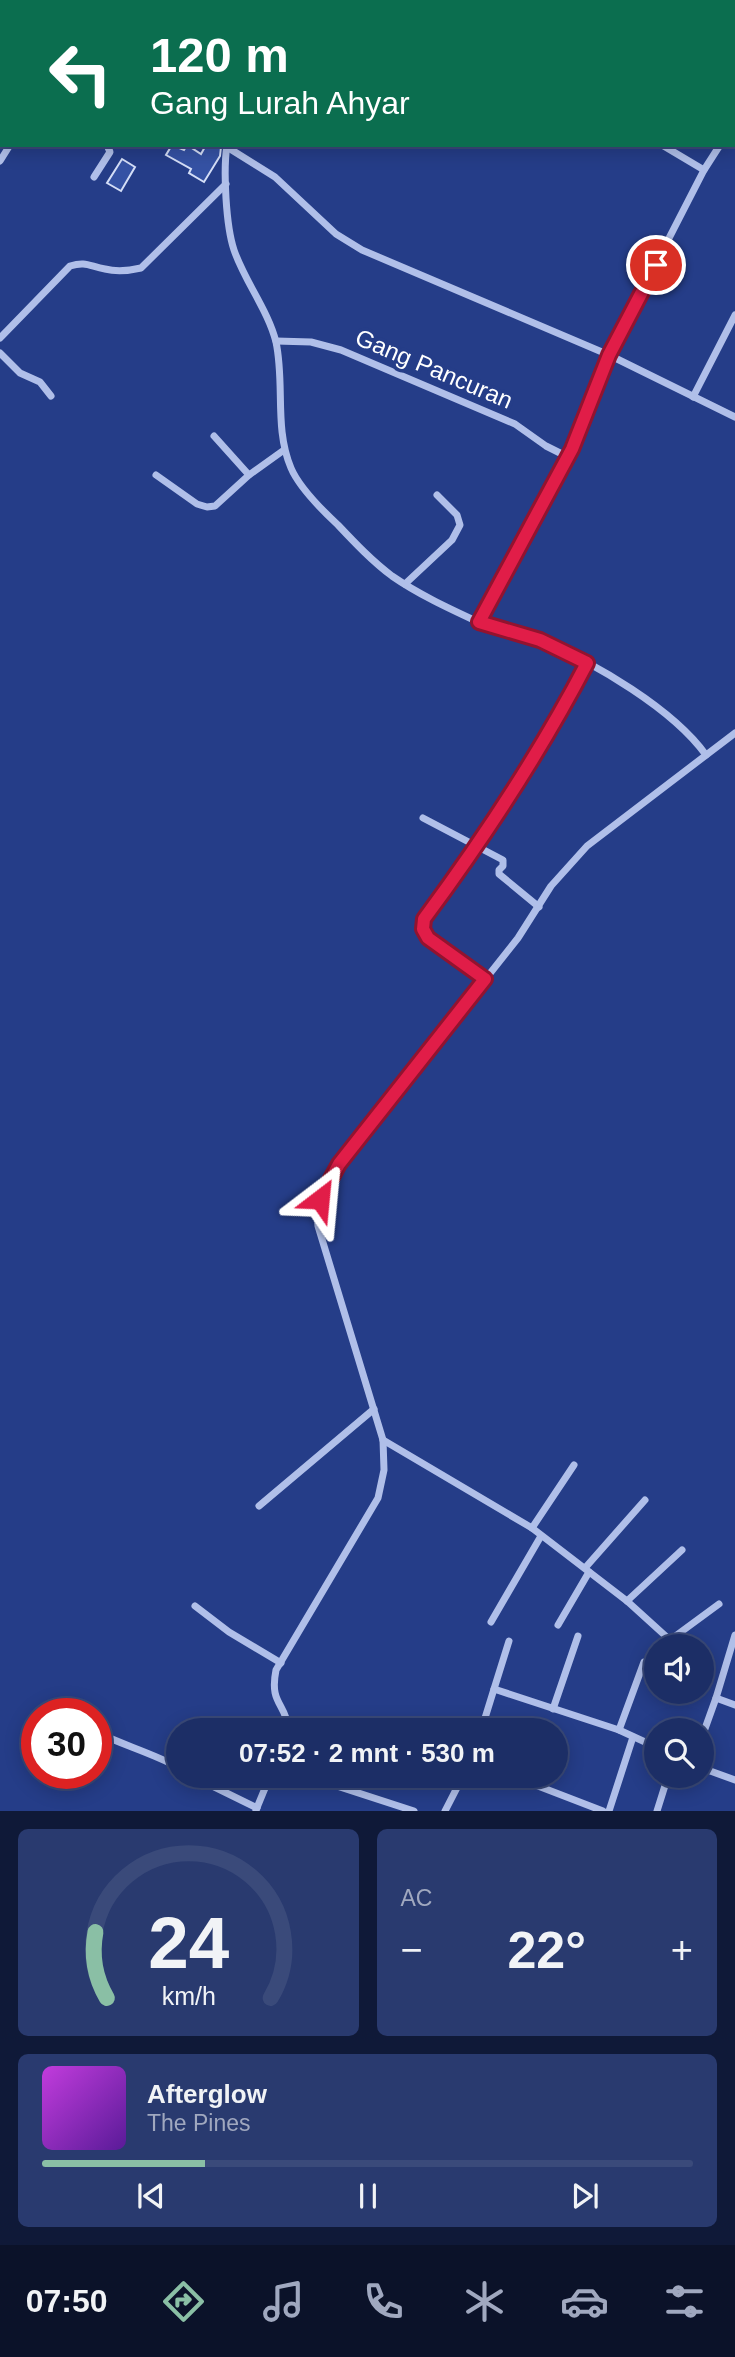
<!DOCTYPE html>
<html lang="id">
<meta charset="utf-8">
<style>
:root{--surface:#1c2e66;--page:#293a6f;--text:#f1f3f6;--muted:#a0a8bf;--line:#3a4a7a;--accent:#8abfa5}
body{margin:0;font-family:Helvetica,sans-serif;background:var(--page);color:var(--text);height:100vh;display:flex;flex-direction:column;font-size:26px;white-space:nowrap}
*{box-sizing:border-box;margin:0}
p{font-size:23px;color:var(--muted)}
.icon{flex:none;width:38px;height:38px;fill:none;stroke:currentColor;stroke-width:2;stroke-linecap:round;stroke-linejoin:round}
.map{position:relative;height:1811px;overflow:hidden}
.sheet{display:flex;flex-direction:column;gap:18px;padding:18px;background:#0f1938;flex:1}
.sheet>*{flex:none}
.banner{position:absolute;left:0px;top:0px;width:735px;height:147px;box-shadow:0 4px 18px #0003,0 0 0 2px var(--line);background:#0b6e4f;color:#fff;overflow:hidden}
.fabs{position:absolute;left:644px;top:1634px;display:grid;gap:14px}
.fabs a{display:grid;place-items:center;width:70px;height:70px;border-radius:50%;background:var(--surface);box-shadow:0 4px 18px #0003,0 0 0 2px var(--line);font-size:35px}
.speed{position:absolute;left:21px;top:1698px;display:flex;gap:14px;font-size:35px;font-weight:700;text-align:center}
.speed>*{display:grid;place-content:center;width:91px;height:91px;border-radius:50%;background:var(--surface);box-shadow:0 4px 18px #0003,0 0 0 2px var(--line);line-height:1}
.speed .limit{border:10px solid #d22;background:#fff;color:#111}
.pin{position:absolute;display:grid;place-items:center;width:60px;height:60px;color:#fff;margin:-30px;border:4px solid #fff;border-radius:50%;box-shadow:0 2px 7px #0007}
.me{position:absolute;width:77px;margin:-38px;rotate:29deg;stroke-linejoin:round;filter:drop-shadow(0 0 5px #0008)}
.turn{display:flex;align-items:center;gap:24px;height:147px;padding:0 35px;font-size:32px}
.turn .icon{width:91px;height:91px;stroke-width:2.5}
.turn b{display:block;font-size:49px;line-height:60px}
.big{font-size:52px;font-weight:600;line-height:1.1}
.sheet .tile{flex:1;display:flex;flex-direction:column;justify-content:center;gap:10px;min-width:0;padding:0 24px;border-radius:10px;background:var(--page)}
.sheet .dial{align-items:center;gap:0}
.dial svg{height:182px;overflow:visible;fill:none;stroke:var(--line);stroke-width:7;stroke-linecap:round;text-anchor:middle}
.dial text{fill:var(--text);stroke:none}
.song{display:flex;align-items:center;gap:21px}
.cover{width:84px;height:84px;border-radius:10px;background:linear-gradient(135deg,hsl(290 70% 55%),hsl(270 70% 35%))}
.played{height:7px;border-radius:4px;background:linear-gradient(90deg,var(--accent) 25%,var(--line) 25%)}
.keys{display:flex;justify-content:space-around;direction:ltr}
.heat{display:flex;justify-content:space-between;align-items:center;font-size:38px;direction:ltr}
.sheet .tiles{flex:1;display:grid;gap:18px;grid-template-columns:1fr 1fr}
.tile:last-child{grid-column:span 2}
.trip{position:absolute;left:166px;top:1718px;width:402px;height:70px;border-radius:35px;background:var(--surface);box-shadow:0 4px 18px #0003,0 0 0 2px var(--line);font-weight:600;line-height:70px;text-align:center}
.tabs{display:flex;height:112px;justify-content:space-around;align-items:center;background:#0b1229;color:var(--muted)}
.tabs .icon{width:49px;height:49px}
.tabs .current{color:var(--accent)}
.tabs b{font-size:32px;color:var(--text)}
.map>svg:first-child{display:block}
.building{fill:#3552a4;stroke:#d4def7;stroke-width:2}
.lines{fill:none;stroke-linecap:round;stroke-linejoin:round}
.minor{stroke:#b0bfe9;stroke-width:7}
.tertiary{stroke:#b0bfe9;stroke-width:12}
.route-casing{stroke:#92132f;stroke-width:18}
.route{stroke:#e11d48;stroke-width:12}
.labels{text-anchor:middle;stroke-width:7;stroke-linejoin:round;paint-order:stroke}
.street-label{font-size:24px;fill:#fff;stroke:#253d88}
</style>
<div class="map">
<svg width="735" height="1811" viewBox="0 0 735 1811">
<rect width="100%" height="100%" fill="#253d88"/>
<g class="building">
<polygon points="172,145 184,150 187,145 201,154 206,145 218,145 221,147 220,156 204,182 189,173 191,169 166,155"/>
<polygon points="122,159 135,167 121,191 107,183"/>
</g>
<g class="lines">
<g class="minor">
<polyline points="42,2 43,0"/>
<polyline points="733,5 735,7"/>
<polyline points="733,125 735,122"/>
<path d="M227 145C223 171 226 226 234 250 245 282 268 310 276 342 285 384 274 428 291 468 299 487 323 511 338 525 355 543 372 561 392 576 418 594 448 608 476 621 497 630 521 633 542 641 595 663 673 709 706 755"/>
<polyline points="662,145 704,170"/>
<polyline points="227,147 275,177 336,234 362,250 609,355 735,417"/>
<polyline points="0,161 10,145"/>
<polyline points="94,177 110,152 107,145"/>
<path d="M0 338 70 266C86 261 89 266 105 269 117 272 128 271 141 268L226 184"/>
<polyline points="276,341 311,342 341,350 515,424 546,446 568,457"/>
<polyline points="0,353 20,373 40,382 51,396"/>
<polyline points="693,397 735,315"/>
<polyline points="214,436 249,475"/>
<polyline points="156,475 197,504 207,507 215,506 249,475 284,450"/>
<polyline points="405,584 452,540 460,525 457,515 437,495"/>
<polyline points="479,622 572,449 609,355 704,170 720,145"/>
<polyline points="423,818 503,860 503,866 499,870 499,874 539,907"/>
<path d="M486 979 428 938 423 929 424 919C484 837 540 753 587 663"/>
<polyline points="383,1440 532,1528 627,1601 670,1640 719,1604"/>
<polyline points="259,1506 374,1409"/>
<polyline points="532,1528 574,1465"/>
<polyline points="585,1568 645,1500"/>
<polyline points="627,1601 682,1550"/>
<polyline points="195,1606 229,1632 281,1663"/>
<polyline points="491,1622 541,1536"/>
<polyline points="558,1625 589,1572"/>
<polyline points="494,1689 509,1641"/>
<polyline points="716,1698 735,1635"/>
<polyline points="553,1709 578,1636"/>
<polyline points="619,1730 644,1662"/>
<path d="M289 1731C286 1702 269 1705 276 1670L378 1498 384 1470 383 1440 318 1226C315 1201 326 1184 339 1164L518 938 551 886 587 846 735 733"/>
<polyline points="481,1731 494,1689 619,1730 656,1747"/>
<path d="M96 1732C123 1745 152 1753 178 1767"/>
<polyline points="702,1737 716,1698 735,1705"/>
<polyline points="702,1768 735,1780"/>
<polyline points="192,1776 257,1808"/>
<polyline points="306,1776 414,1811"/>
<polyline points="512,1776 603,1811"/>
<polyline points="256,1810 270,1776"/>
<polyline points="445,1811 463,1776"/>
<polyline points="609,1811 633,1737"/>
<polyline points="657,1811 668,1776"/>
</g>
<g class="tertiary">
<polyline points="290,2 291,0"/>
<polyline points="0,70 2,71"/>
</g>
</g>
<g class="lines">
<defs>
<path id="route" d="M320 1199 339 1164 485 979 428 938 423 929 424 919C484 838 540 753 587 663L540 640 479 622 572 449 609 355 656 265"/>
</defs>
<use href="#route" class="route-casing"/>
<use href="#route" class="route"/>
</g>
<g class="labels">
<g class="street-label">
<text transform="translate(434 369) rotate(23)" y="8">Gang Pancuran</text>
</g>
</g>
</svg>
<div class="fabs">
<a><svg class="icon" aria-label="sound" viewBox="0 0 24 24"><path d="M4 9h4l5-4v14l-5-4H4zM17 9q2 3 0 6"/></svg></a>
<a><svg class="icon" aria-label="search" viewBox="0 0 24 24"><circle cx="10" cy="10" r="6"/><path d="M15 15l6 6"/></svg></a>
</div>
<div class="speed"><div class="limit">30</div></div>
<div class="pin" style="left:656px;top:265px;background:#d93025"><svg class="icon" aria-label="arrive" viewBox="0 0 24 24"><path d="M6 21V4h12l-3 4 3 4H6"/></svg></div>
<svg class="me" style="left:320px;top:1199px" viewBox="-20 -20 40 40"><path d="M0-17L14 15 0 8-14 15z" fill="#e11d48" stroke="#fff" stroke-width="4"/></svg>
<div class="trip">07:52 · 2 mnt · 530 m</div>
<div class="banner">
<div class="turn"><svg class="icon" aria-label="left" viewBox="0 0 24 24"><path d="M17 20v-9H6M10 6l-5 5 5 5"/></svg><div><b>120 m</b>Gang Lurah Ahyar</div></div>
</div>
</div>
<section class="sheet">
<div class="tiles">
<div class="tile dial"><svg viewBox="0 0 100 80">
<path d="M14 69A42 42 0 1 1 86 69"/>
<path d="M14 69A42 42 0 0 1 9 40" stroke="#8abfa5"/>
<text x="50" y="56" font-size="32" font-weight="700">24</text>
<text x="50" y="72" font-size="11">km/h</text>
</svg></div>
<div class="tile"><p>AC</p>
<div class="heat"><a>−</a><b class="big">22°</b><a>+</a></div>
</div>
<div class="tile">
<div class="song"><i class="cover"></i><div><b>Afterglow</b><p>The Pines</p></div></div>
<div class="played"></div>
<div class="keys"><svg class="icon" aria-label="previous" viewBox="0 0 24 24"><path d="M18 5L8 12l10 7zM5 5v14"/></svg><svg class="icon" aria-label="pause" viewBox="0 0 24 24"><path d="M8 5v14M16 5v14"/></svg><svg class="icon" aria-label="next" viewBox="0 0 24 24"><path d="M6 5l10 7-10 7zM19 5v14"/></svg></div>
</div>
</div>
</section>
<nav class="tabs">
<b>07:50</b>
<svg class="icon current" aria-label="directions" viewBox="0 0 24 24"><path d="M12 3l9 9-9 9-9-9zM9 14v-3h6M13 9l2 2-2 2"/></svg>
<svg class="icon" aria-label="music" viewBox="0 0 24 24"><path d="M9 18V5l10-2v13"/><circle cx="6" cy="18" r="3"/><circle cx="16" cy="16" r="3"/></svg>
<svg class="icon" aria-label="phone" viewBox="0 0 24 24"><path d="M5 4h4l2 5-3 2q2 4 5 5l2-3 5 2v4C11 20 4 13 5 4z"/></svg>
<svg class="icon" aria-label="climate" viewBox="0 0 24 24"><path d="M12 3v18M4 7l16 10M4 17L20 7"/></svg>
<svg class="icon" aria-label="car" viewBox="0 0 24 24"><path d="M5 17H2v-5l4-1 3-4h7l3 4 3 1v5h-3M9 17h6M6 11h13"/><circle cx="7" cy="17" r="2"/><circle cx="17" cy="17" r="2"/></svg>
<svg class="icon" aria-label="filters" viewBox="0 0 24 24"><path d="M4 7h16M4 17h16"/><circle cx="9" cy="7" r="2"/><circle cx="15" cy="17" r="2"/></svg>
</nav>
